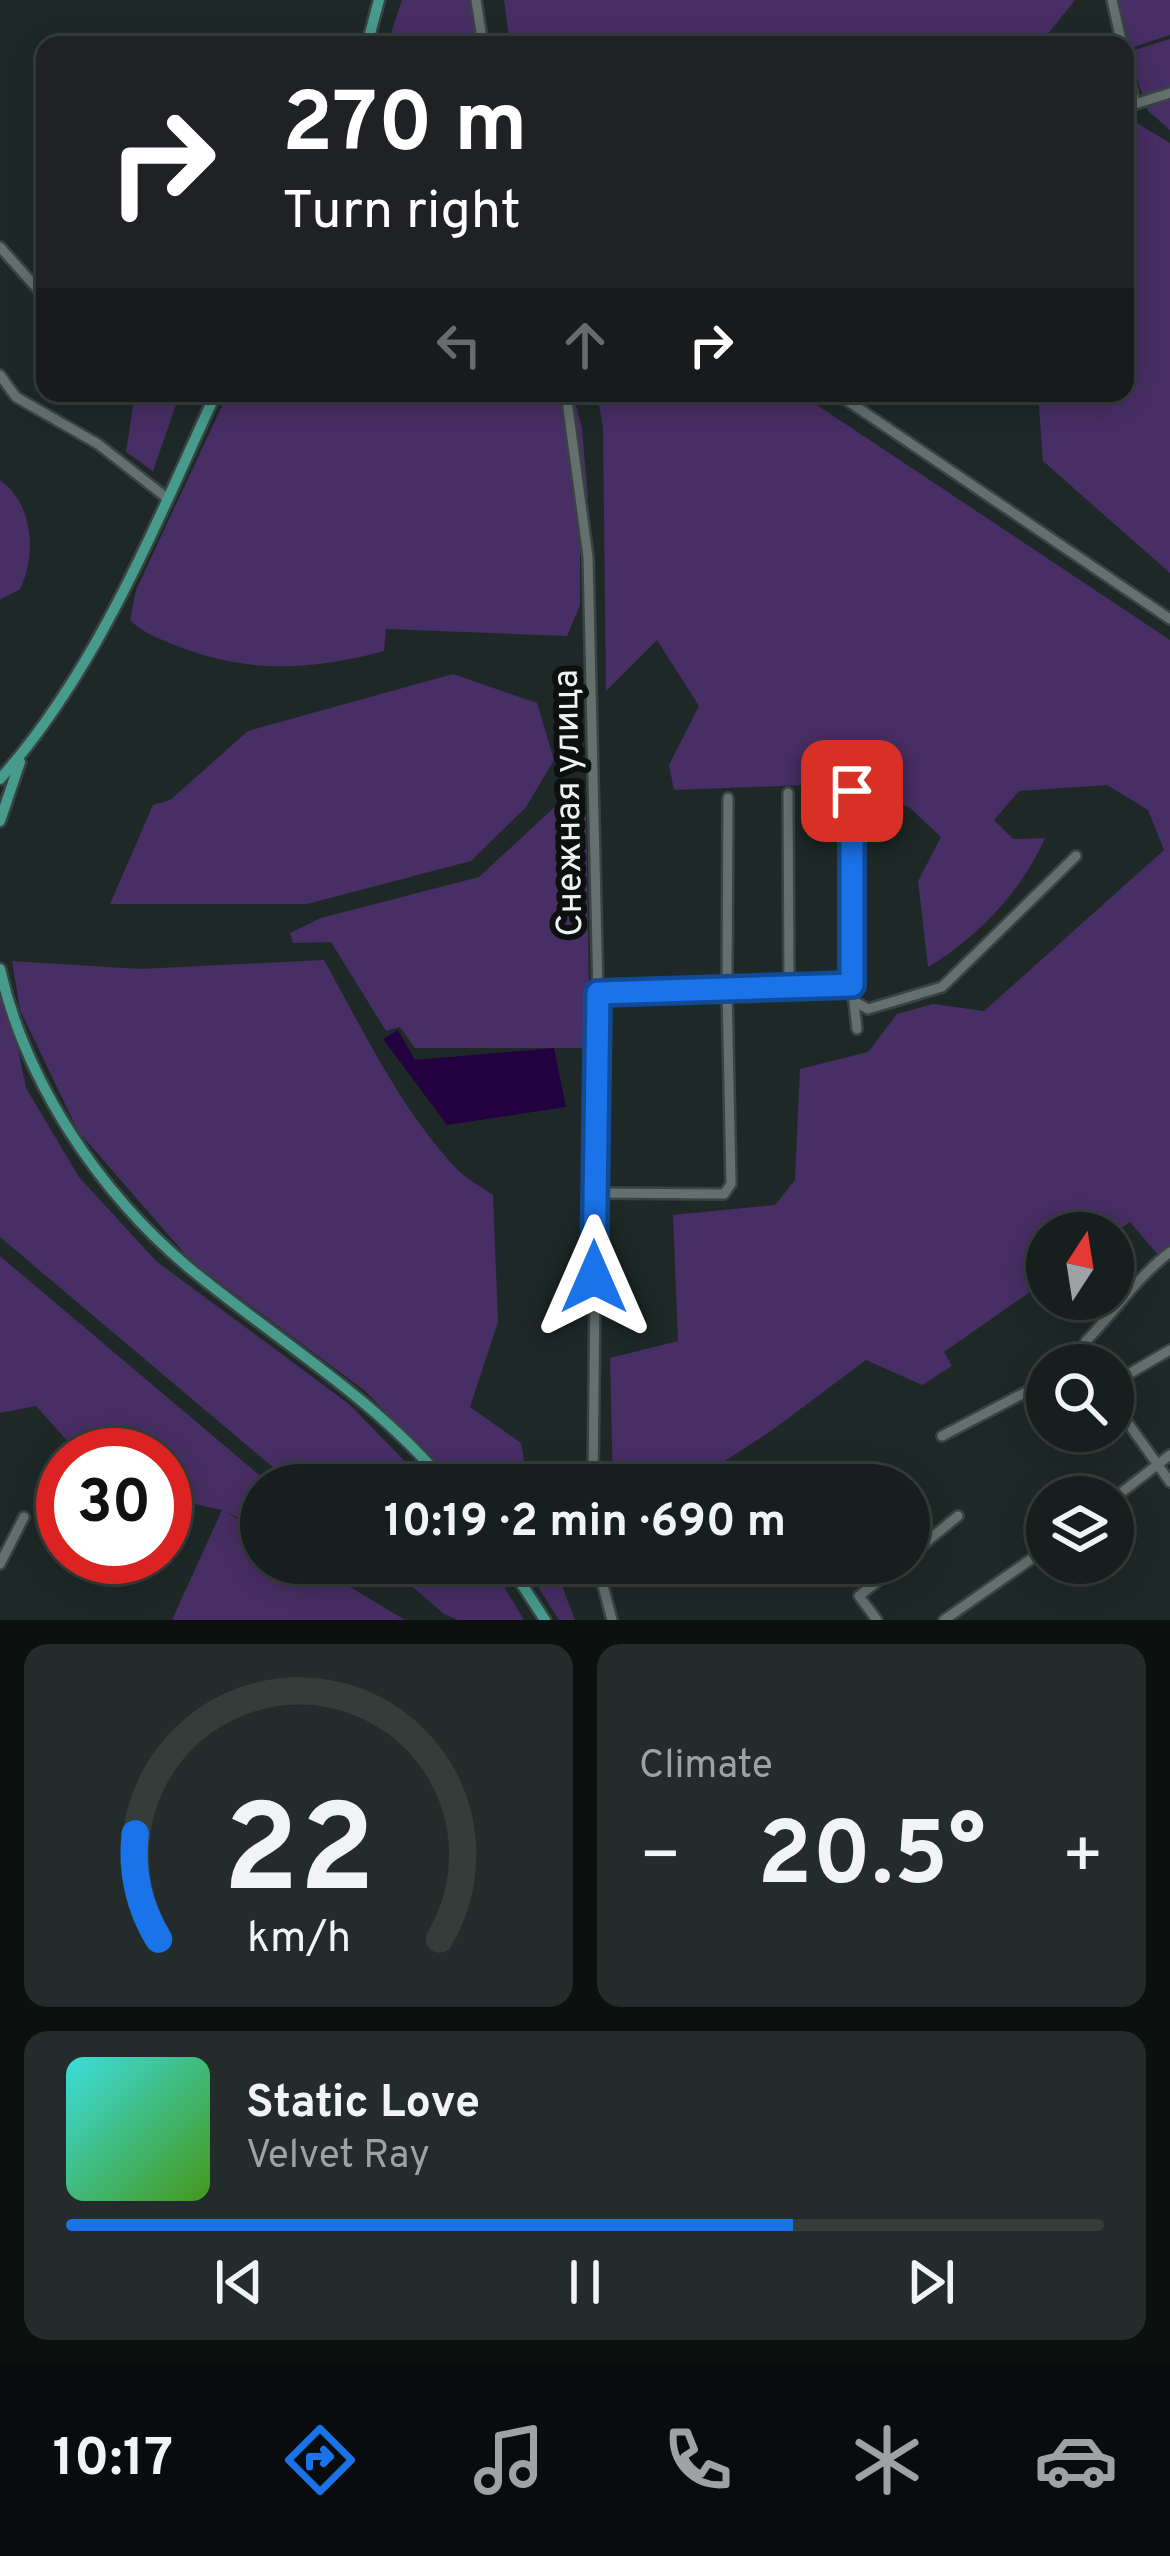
<!DOCTYPE html>
<meta charset="utf-8">
<style>
:root{--surface:#161f1d;--page:#232c2a;--text:#f1f3f6;--muted:#9ea2a4;--line:#353d3b;--accent:#1a73e8}
body{margin:0;font-family:Overpass,sans-serif;background:var(--page);color:var(--text);height:100vh;display:flex;flex-direction:column;font-size:45px;white-space:nowrap}
*{box-sizing:border-box;margin:0}
p{font-size:39px;color:var(--muted)}
.icon{flex:none;width:66px;height:66px;fill:none;stroke:currentColor;stroke-width:2;stroke-linecap:round;stroke-linejoin:round}
.map{position:relative;height:1620px;overflow:hidden}
.side{display:flex;flex-direction:column;gap:24px;padding:24px;background:#0c1110;flex:1}
.side>*{flex:none}
.guide{position:absolute;left:36px;top:36px;width:1098px;height:366px;border-radius:24px;box-shadow:0 6px 30px #0003,0 0 0 3px var(--line);background:#202124;color:#fff;overflow:hidden}
.needle{width:78px;rotate:12deg}
.tools{position:absolute;left:1026px;top:1212px;display:grid;gap:24px}
.tools a{display:grid;place-items:center;width:108px;height:108px;border-radius:50%;background:var(--surface);box-shadow:0 6px 30px #0003,0 0 0 3px var(--line);font-size:60px}
.speed{position:absolute;left:36px;top:1428px;display:flex;gap:24px;font-size:60px;font-weight:700;text-align:center}
.speed>*{display:grid;place-content:center;width:156px;height:156px;border-radius:50%;background:var(--surface);box-shadow:0 6px 30px #0003,0 0 0 3px var(--line);line-height:1}
.speed .limit{border:18px solid #d22;background:#fff;color:#111}
.pin{position:absolute;display:grid;place-items:center;width:102px;height:102px;color:#fff;margin:-51px;border-radius:24px;box-shadow:0 6px 18px #0006}
.me{position:absolute;width:132px;margin:-66px;rotate:0deg;stroke-linejoin:round;filter:drop-shadow(0 0 9px #0008)}
.turn{display:flex;align-items:center;gap:42px;height:252px;padding:0 48px;font-size:54px}
.turn .icon{width:156px;height:156px;stroke-width:2.5}
.turn b{display:block;font-size:84px;line-height:102px}
.lanes{display:flex;align-items:center;height:114px;padding:0 48px;background:#0003;justify-content:center;gap:60px;direction:ltr}
.lanes .off{opacity:.35}
.big{font-size:90px;font-weight:700;line-height:1.1}
.side .card{flex:1;display:flex;flex-direction:column;justify-content:center;gap:18px;min-width:0;padding:0 42px;border-radius:24px;background:var(--page)}
.side .dial{align-items:center;gap:0}
.dial svg{height:312px;overflow:visible;fill:none;stroke:var(--line);stroke-width:7;stroke-linecap:round;text-anchor:middle}
.dial text{fill:var(--text);stroke:none}
.song{display:flex;align-items:center;gap:36px}
.cover{width:144px;height:144px;border-radius:18px;background:linear-gradient(135deg,hsl(180 70% 55%),hsl(100 70% 35%))}
.played{height:12px;border-radius:6px;background:linear-gradient(90deg,var(--accent) 70%,var(--line) 70%)}
.keys{display:flex;justify-content:space-around;direction:ltr}
.heat{display:flex;justify-content:space-between;align-items:center;font-size:66px;direction:ltr}
.side .tiles{flex:1;display:grid;gap:24px;grid-template-columns:1fr 1fr}
.card:last-child{grid-column:span 2}
.trip{position:absolute;left:240px;top:1464px;width:690px;height:120px;border-radius:60px;background:var(--surface);box-shadow:0 6px 30px #0003,0 0 0 3px var(--line);font-weight:700;line-height:120px;text-align:center}
.menu{display:flex;height:192px;justify-content:space-around;align-items:center;background:#090c0c;color:var(--muted)}
.menu .icon{width:84px;height:84px}
.menu .active{color:var(--accent)}
.menu b{font-size:54px;color:var(--text)}
.map>svg:first-child{display:block}
.green{fill:#472e64}
.water{fill:#230040}
.lines{fill:none;stroke-linecap:round;stroke-linejoin:round}
.minor-casing{stroke:#394442;stroke-width:14}
.major-casing{stroke:#394442;stroke-width:15}
.minor{stroke:#63706d;stroke-width:9}
.major{stroke:#479b8d;stroke-width:10}
.route-casing{stroke:#114b97;stroke-width:30}
.route{stroke:#1a73e8;stroke-width:21}
.labels{text-anchor:middle;stroke-width:12;stroke-linejoin:round;paint-order:stroke}
.street-label{font-size:36px;fill:#ecf3f1;stroke:#0c1110}
</style>
<div class="map">
<svg width="1170" height="1620" viewBox="0 0 1170 1620">
<rect width="100%" height="100%" fill="#1e2927"/>
<g class="green">
<polygon points="402,0 474,0 480,45 387,45"/>
<polygon points="504,0 1075,0 1039,45 510,45"/>
<polygon points="1114,0 1170,0 1170,35 1125,50"/>
<polygon points="1170,39 1170,130 1148,111 1128,52"/>
<polygon points="1125,116 1170,143 1170,573 1043,461 1038,393 1125,393"/>
<path d="M45 123V250C23 211 38 165 45 123Z"/>
<polygon points="135,393 180,393 153,471 126,452"/>
<path d="M228 393H573L582 429 588 497 580 514V605L567 636 386 629 384 651C313 670 249 674 180 647 162 640 144 634 130 620L136 590Z"/>
<path d="M597 393H799L1170 640V1261L1164 1262 1130 1222 1113 1234 1047 1233V1280L944 1352 952 1366 922 1385 866 1360 771 1431 688 1485H613L610 1358 678 1341 673 1215 775 1205 795 1180 800 1069 868 1052 897 1014 933 1004 984 1011 1164 850 1148 810 1107 785 1019 791 994 820 1013 839 1045 838C1022 891 977 938 928 967L918 881 941 837 910 808 857 783 674 790 669 765 699 706 657 640 606 691 603 428Z"/>
<path d="M0 480C33 503 37 555 20 589L0 600Z"/>
<polygon points="453,674 537,703 554,760 526,807 471,861 307,904 110,904 153,805 170,800 248,731"/>
<polygon points="573,800 586,813 590,1048 415,1048 400,1027 386,1031 331,942 293,943 290,933 321,918 479,877 558,804"/>
<path d="M324 960C363 1030 400 1108 455 1167 465 1178 480 1186 493 1195L498 1322 470 1407 521 1443 525 1466 504 1485H456L365 1391 192 1262 78 1131 20 1010 12 961 140 969Z"/>
<polygon points="0,996 16,1039 26,1088 79,1177 156,1261 349,1404 428,1485 294,1485 0,1237"/>
<polygon points="0,1256 271,1485 261,1485 261,1528 226,1512 261,1533 261,1563 310,1563 405,1620 172,1620 222,1510 165,1497 165,1455 80,1455 36,1406 0,1413"/>
<polygon points="385,1563 490,1563 524,1620 458,1620 444,1614"/>
<polygon points="523,1563 553,1563 575,1620 559,1620"/>
</g>
<polygon class="water" points="398,1030 415,1060 554,1048 566,1107 447,1125 383,1039"/>
<g class="lines">
<defs>
<g id="minor">
<polyline points="476,0 483,45"/>
<polyline points="1112,0 1122,45"/>
<polyline points="1125,60 1135,104 1170,93"/>
<polyline points="0,247 45,297"/>
<polyline points="0,375 16,397 98,444 167,498"/>
<polyline points="566,393 588,557 598,993 593,1485"/>
<polyline points="836,393 1170,619"/>
<polyline points="852,791 852,985 857,1029"/>
<polyline points="788,793 789,987"/>
<polyline points="598,993 852,985"/>
<polyline points="855,1002 868,1009 942,987 1076,856"/>
<polyline points="595,1193 724,1194 731,1184 727,988 728,798"/>
<path d="M1078 1365 1086 1361V1341C1115 1312 1137 1277 1170 1252"/>
<polyline points="1113,1383 1170,1350"/>
<polyline points="1113,1402 1170,1482"/>
<polyline points="942,1436 1047,1381"/>
<polyline points="1113,1499 1170,1455"/>
<polyline points="909,1556 958,1516"/>
<polyline points="597,1563 612,1620"/>
<polyline points="0,1564 24,1517"/>
<polyline points="877,1620 859,1596 900,1563"/>
<polyline points="944,1620 1047,1548"/>
</g>
<g id="major">
<polyline points="367,45 379,0"/>
<path d="M0 779C98 669 155 525 216 393"/>
<polyline points="0,821 20,762"/>
<path d="M0 969C26 1083 99 1192 188 1267 275 1339 374 1397 447 1485"/>
<polyline points="508,1563 545,1620"/>
</g>
</defs>
<use href="#minor" class="minor-casing"/>
<use href="#major" class="major-casing"/>
<use href="#minor" class="minor"/>
<use href="#major" class="major"/>
</g>
<g class="lines">
<defs>
<polyline id="route" points="594,1277 598,993 852,985 852,791"/>
</defs>
<use href="#route" class="route-casing"/>
<use href="#route" class="route"/>
</g>
<g class="labels">
<g class="street-label">
<text transform="translate(566 803) rotate(-91)" y="13">Снежная улица</text>
</g>
</g>
</svg>
<div class="tools">
<a><svg class="needle" viewBox="-14 -14 28 28"><path d="M0-13l5 13h-10z" fill="#e53935"/><path d="M0 13l5-13h-10z" fill="#9ea2a4"/></svg></a>
<a><svg class="icon" aria-label="search" viewBox="0 0 24 24"><circle cx="10" cy="10" r="6"/><path d="M15 15l6 6"/></svg></a>
<a><svg class="icon" aria-label="layers" viewBox="0 0 24 24"><path d="M12 4l9 5-9 5-9-5zM3 14l9 5 9-5"/></svg></a>
</div>
<div class="speed"><div class="limit">30</div></div>
<div class="pin" style="left:852px;top:791px;background:#d93025"><svg class="icon" aria-label="arrive" viewBox="0 0 24 24"><path d="M6 21V4h12l-3 4 3 4H6"/></svg></div>
<svg class="me" style="left:594px;top:1277px" viewBox="-20 -20 40 40"><path d="M0-17L14 15 0 8-14 15z" fill="#1a73e8" stroke="#fff" stroke-width="4"/></svg>
<div class="trip">10:19 · 2 min · 690 m</div>
<div class="guide">
<div class="turn"><svg class="icon" aria-label="right" viewBox="0 0 24 24"><path d="M7 20v-9h11M14 6l5 5-5 5"/></svg><div><b>270 m</b>Turn right</div></div>
<div class="lanes"><svg class="icon off" aria-label="left" viewBox="0 0 24 24"><path d="M17 20v-9H6M10 6l-5 5 5 5"/></svg><svg class="icon off" aria-label="ahead" viewBox="0 0 24 24"><path d="M12 20V5M6 11l6-6 6 6"/></svg><svg class="icon" aria-label="right" viewBox="0 0 24 24"><path d="M7 20v-9h11M14 6l5 5-5 5"/></svg></div>
</div>
</div>
<section class="side">
<div class="tiles">
<div class="card dial"><svg viewBox="0 0 100 80">
<path d="M14 69A42 42 0 1 1 86 69"/>
<path d="M14 69A42 42 0 0 1 8 42" stroke="#1a73e8"/>
<text x="50" y="56" font-size="32" font-weight="700">22</text>
<text x="50" y="72" font-size="11">km/h</text>
</svg></div>
<div class="card"><p>Climate</p>
<div class="heat"><a>−</a><b class="big">20.5°</b><a>+</a></div>
</div>
<div class="card">
<div class="song"><i class="cover"></i><div><b>Static Love</b><p>Velvet Ray</p></div></div>
<div class="played"></div>
<div class="keys"><svg class="icon" aria-label="previous" viewBox="0 0 24 24"><path d="M18 5L8 12l10 7zM5 5v14"/></svg><svg class="icon" aria-label="pause" viewBox="0 0 24 24"><path d="M8 5v14M16 5v14"/></svg><svg class="icon" aria-label="next" viewBox="0 0 24 24"><path d="M6 5l10 7-10 7zM19 5v14"/></svg></div>
</div>
</div>
</section>
<nav class="menu">
<b>10:17</b>
<svg class="icon active" aria-label="directions" viewBox="0 0 24 24"><path d="M12 3l9 9-9 9-9-9zM9 14v-3h6M13 9l2 2-2 2"/></svg>
<svg class="icon" aria-label="music" viewBox="0 0 24 24"><path d="M9 18V5l10-2v13"/><circle cx="6" cy="18" r="3"/><circle cx="16" cy="16" r="3"/></svg>
<svg class="icon" aria-label="phone" viewBox="0 0 24 24"><path d="M5 4h4l2 5-3 2q2 4 5 5l2-3 5 2v4C11 20 4 13 5 4z"/></svg>
<svg class="icon" aria-label="climate" viewBox="0 0 24 24"><path d="M12 3v18M4 7l16 10M4 17L20 7"/></svg>
<svg class="icon" aria-label="car" viewBox="0 0 24 24"><path d="M5 17H2v-5l4-1 3-4h7l3 4 3 1v5h-3M9 17h6M6 11h13"/><circle cx="7" cy="17" r="2"/><circle cx="17" cy="17" r="2"/></svg>
</nav>
